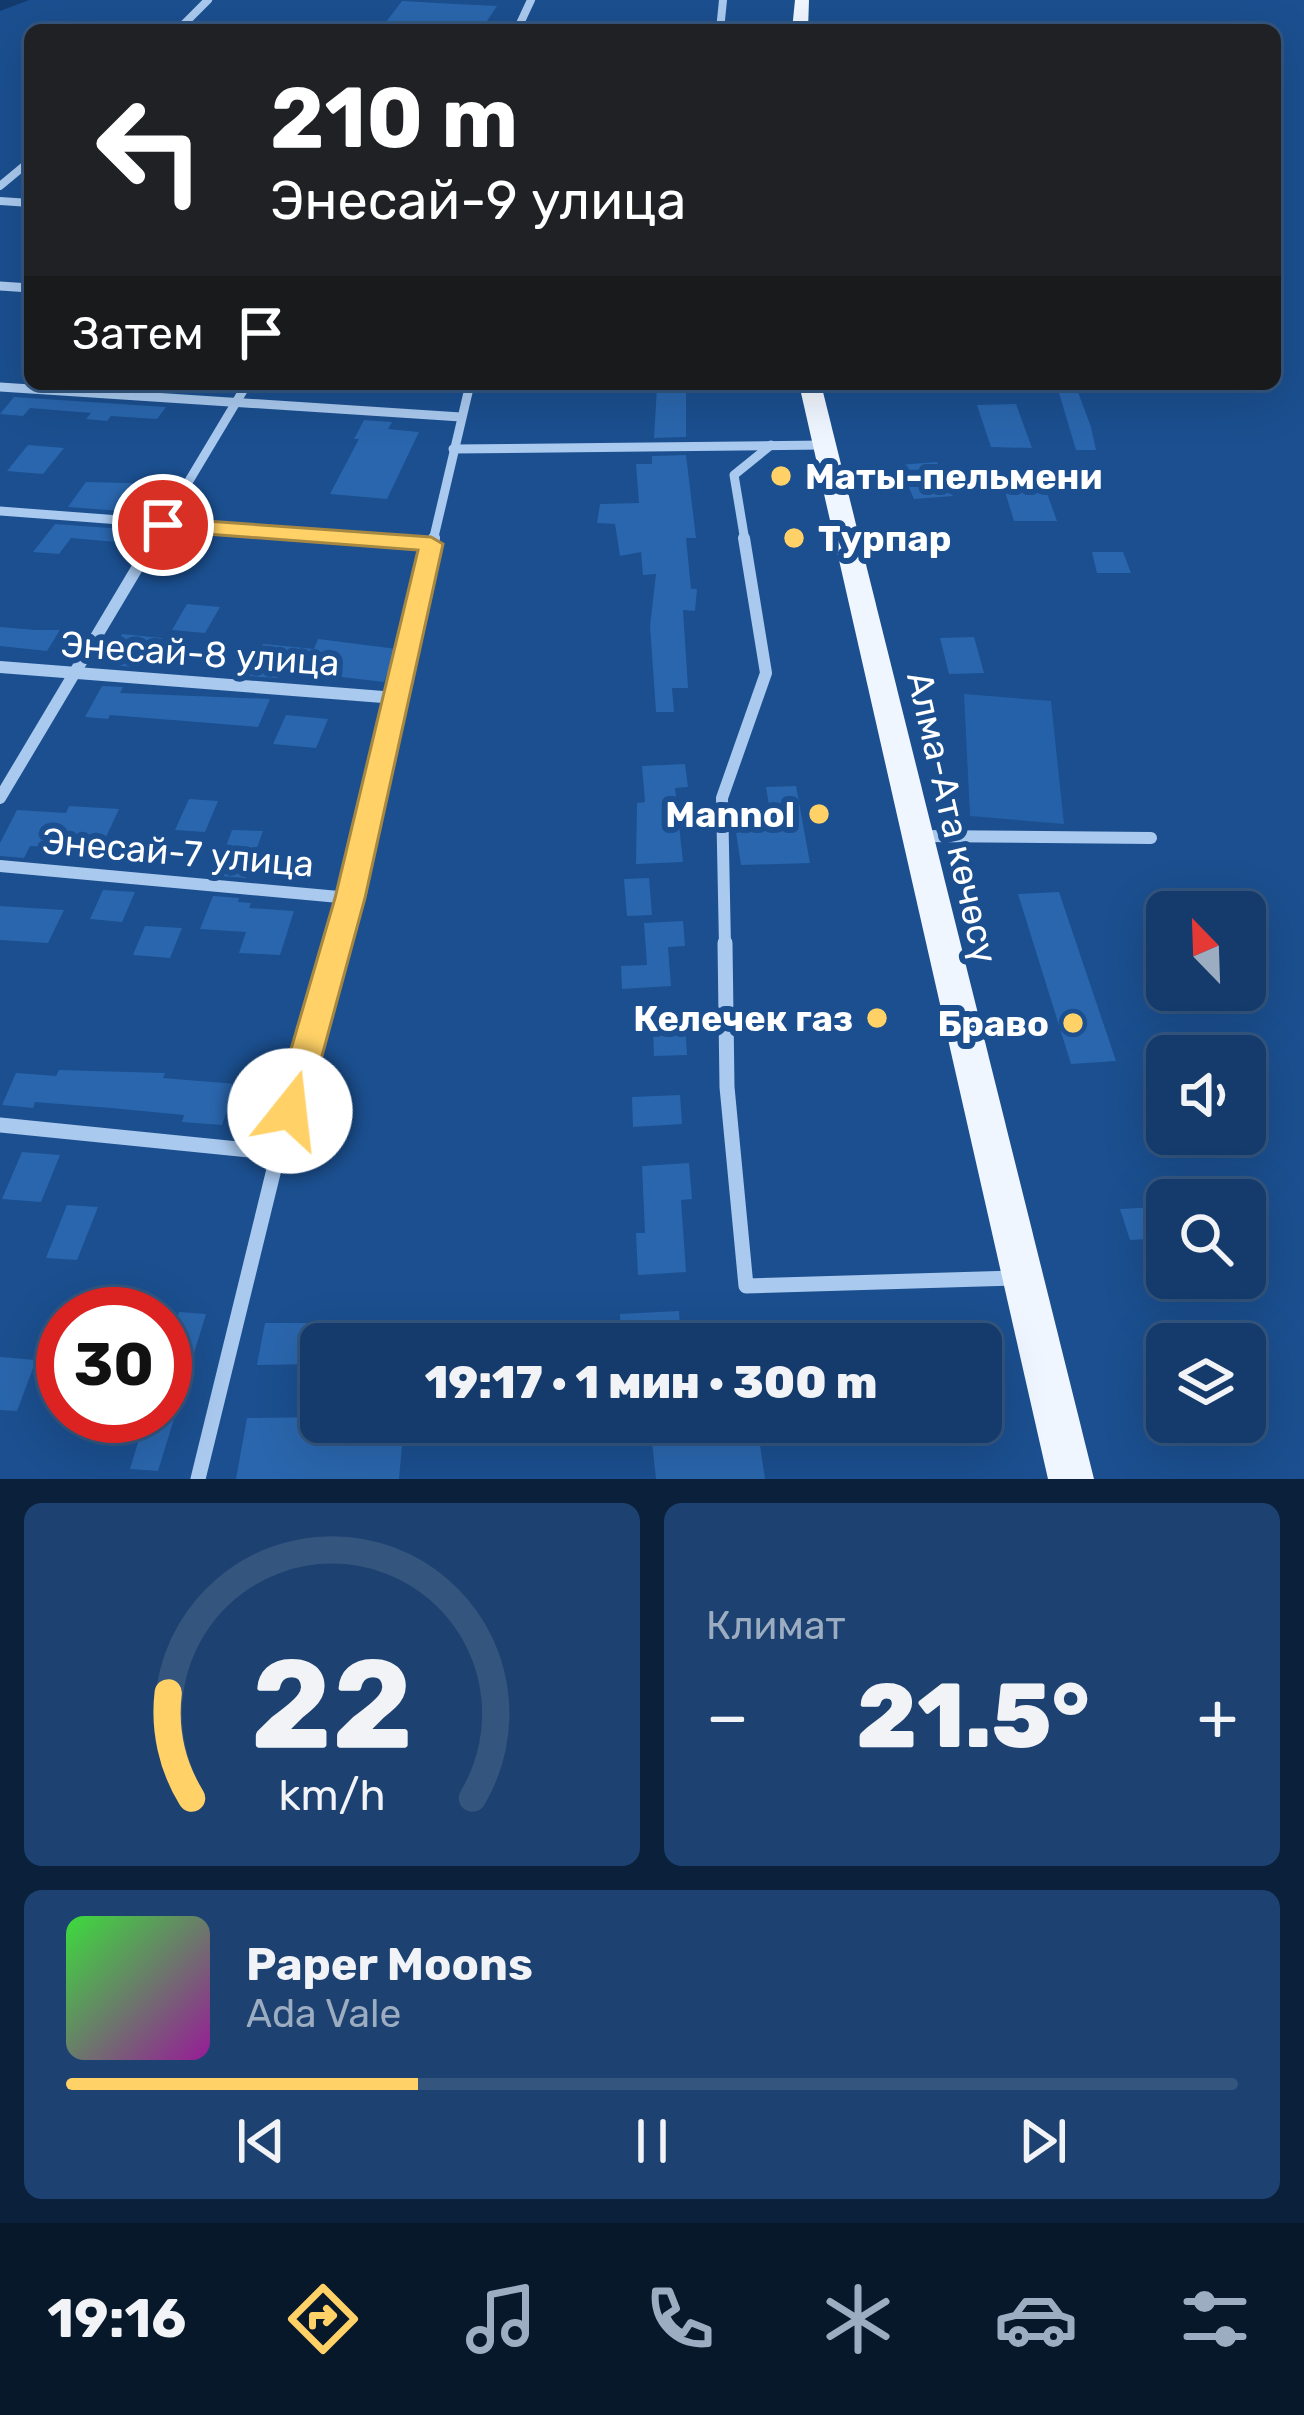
<!DOCTYPE html>
<html lang="ru">
<meta charset="utf-8">
<style>
:root{--surface:#143b6b;--page:#1d4271;--text:#f1f3f6;--muted:#9dadc1;--line:#33557e;--accent:#ffd166}
body{margin:0;font-family:Rubik,sans-serif;background:var(--page);color:var(--text);height:100vh;display:flex;flex-direction:column;font-size:45px;white-space:nowrap}
*{box-sizing:border-box;margin:0}
p{font-size:39px;color:var(--muted)}
.icon{flex:none;width:66px;height:66px;fill:none;stroke:currentColor;stroke-width:2;stroke-linecap:round;stroke-linejoin:round}
.map{position:relative;height:1479px;overflow:hidden}
.side{display:flex;flex-direction:column;gap:24px;padding:24px;background:#0b203b;flex:1}
.side>*{flex:none}
.guide{position:absolute;left:24px;top:24px;width:1257px;height:366px;border-radius:18px;box-shadow:0 12px 48px #0002,0 0 0 3px var(--line);background:#202124;color:#fff;overflow:hidden}
.needle{width:78px;rotate:337deg}
.controls{position:absolute;left:1146px;top:891px;display:grid;gap:24px}
.controls a{display:grid;place-items:center;width:120px;height:120px;border-radius:18px;background:var(--surface);box-shadow:0 12px 48px #0002,0 0 0 3px var(--line);font-size:60px}
.speed{position:absolute;left:36px;top:1287px;display:flex;gap:24px;font-size:60px;font-weight:700;text-align:center}
.speed>*{display:grid;place-content:center;width:156px;height:156px;border-radius:50%;background:var(--surface);box-shadow:0 12px 48px #0002,0 0 0 3px var(--line);line-height:1}
.speed .limit{border:18px solid #d22;background:#fff;color:#111}
.pin{position:absolute;display:grid;place-items:center;width:102px;height:102px;color:#fff;margin:-51px;border:6px solid #fff;border-radius:50%;box-shadow:0 3px 12px #0007}
.me{position:absolute;width:132px;margin:-66px;rotate:16deg;stroke-linejoin:round;filter:drop-shadow(0 0 9px #0008)}
.turn{display:flex;align-items:center;gap:42px;height:252px;padding:0 48px;font-size:54px}
.turn .icon{width:156px;height:156px;stroke-width:2.5}
.turn b{display:block;font-size:84px;line-height:102px}
.then{display:flex;align-items:center;height:114px;padding:0 48px;background:#0003;gap:24px;font-size:45px}
.big{font-size:90px;font-weight:800;line-height:1.1}
.side .widget{flex:1;display:flex;flex-direction:column;justify-content:center;gap:18px;min-width:0;padding:0 42px;border-radius:18px;background:var(--page)}
.side .dial{align-items:center;gap:0}
.dial svg{height:312px;overflow:visible;fill:none;stroke:var(--line);stroke-width:7;stroke-linecap:round;text-anchor:middle}
.dial text{fill:var(--text);stroke:none}
.song{display:flex;align-items:center;gap:36px}
.cover{width:144px;height:144px;border-radius:18px;background:linear-gradient(135deg,hsl(120 70% 55%),hsl(300 70% 35%))}
.played{height:12px;border-radius:6px;background:linear-gradient(90deg,var(--accent) 30%,var(--line) 30%)}
.keys{display:flex;justify-content:space-around;direction:ltr}
.heat{display:flex;justify-content:space-between;align-items:center;font-size:66px;direction:ltr}
.side .tiles{flex:1;display:grid;gap:24px;grid-template-columns:1fr 1fr}
.widget:last-child{grid-column:span 2}
.trip{position:absolute;left:300px;top:1323px;width:702px;height:120px;border-radius:18px;background:var(--surface);box-shadow:0 12px 48px #0002,0 0 0 3px var(--line);font-weight:800;line-height:120px;text-align:center}
.menu{display:flex;height:192px;justify-content:space-around;align-items:center;background:#08182b;color:var(--muted)}
.menu .icon{width:84px;height:84px}
.menu .current{color:var(--accent)}
.menu b{font-size:54px;color:var(--text)}
.map>svg:first-child{display:block}
.green{fill:#2461a8}
.lines{fill:none;stroke-linecap:round;stroke-linejoin:round}
.river{fill:#123a6d;fill-rule:evenodd}
.building{fill:#2a66ad}
.street-far3{stroke:#a9c9ee;stroke-width:8}
.street-far2{stroke:#a9c9ee;stroke-width:9}
.street-far1{stroke:#a9c9ee;stroke-width:12}
.street{stroke:#a9c9ee;stroke-width:15}
.primary{fill:#f0f6ff;fill-rule:evenodd}
.route{fill:#ffd166;stroke:#a68842;stroke-width:3}
.poi-dot{fill:#ffd166;stroke:#1b4f8f;stroke-width:4.5}
.labels{text-anchor:middle;stroke-width:12;stroke-linejoin:round;paint-order:stroke}
.poi-label{font-size:36px;font-weight:bold;fill:#fff;stroke:#1b4f8f;text-anchor:end}
.street-label{font-size:36px;fill:#fff;stroke:#1b4f8f}
</style>
<div class="map">
<svg width="1304" height="1479" viewBox="0 0 1304 1479">
<rect width="100%" height="100%" fill="#1b4f8f"/>
<polygon class="green" points="964,694 1051,701 1064,824 970,816"/>
<g class="lines">
<polygon class="river" points="0,0 29,0 0,11"/>
</g>
<g class="building">
<polygon points="402,1 455,4 497,6 483,27 416,30 421,24 386,22"/>
<polygon points="657,387 686,387 686,437 654,438"/>
<polygon points="1078,392 1091,427 1096,450 1076,450 1059,393"/>
<polygon points="14,397 166,407 157,419 111,416 107,421 86,419 91,413 30,408 23,416 0,414"/>
<polygon points="1016,404 1032,448 991,447 977,405"/>
<polygon points="364,420 392,422 388,429 419,432 387,499 330,494 359,439 354,439"/>
<polygon points="28,445 64,448 43,474 7,471"/>
<polygon points="686,455 696,538 686,538 691,589 697,589 695,611 683,610 688,688 672,688 674,712 656,712 650,626 656,574 643,575 641,552 620,556 615,524 597,523 600,504 639,503 636,464 652,464 652,456"/>
<polygon points="937,462 953,496 914,499 899,465"/>
<polygon points="1001,479 1043,482 1057,521 1014,521"/>
<polygon points="86,482 128,483 165,486 148,513 68,507"/>
<polygon points="55,524 137,530 128,543 71,538 59,554 33,552"/>
<polygon points="1092,552 1123,552 1131,573 1097,573"/>
<polygon points="187,604 220,607 205,633 172,630"/>
<polygon points="0,627 35,630 60,630 47,651 0,646"/>
<polygon points="122,634 162,638 151,656 139,655 133,667 112,665 119,653 111,652"/>
<polygon points="974,637 984,673 949,674 940,638"/>
<polygon points="318,639 397,649 384,682 281,670 278,678 247,676 263,644 314,649"/>
<polygon points="102,686 123,687 120,693 270,699 258,727 110,715 108,719 85,717"/>
<polygon points="286,715 328,719 316,748 273,744"/>
<polygon points="685,764 688,787 675,788 683,862 636,864 637,803 645,802 642,766"/>
<polygon points="796,786 810,863 741,865 736,832 773,830 766,787"/>
<polygon points="189,799 218,801 205,832 175,830"/>
<polygon points="69,806 119,809 100,850 30,846 24,858 0,856 0,843 17,810 66,813"/>
<polygon points="232,830 263,831 246,878 221,876 224,868 218,868"/>
<polygon points="649,878 652,915 627,916 624,879"/>
<polygon points="103,890 135,892 122,922 90,919"/>
<polygon points="1059,892 1116,1061 1071,1064 1018,894"/>
<polygon points="213,896 239,898 238,902 251,903 249,908 294,911 280,955 239,953 246,932 200,929"/>
<polygon points="0,906 64,910 48,943 0,940"/>
<polygon points="683,921 685,946 668,947 671,986 622,989 621,966 647,965 644,923"/>
<polygon points="145,926 182,928 170,958 133,955"/>
<polygon points="685,1024 687,1055 654,1056 653,1026"/>
<polygon points="59,1070 165,1073 163,1078 236,1084 222,1125 182,1122 184,1115 111,1108 35,1102 33,1108 2,1105 16,1073 56,1076"/>
<polygon points="680,1095 682,1124 633,1127 632,1097"/>
<polygon points="22,1152 60,1155 41,1202 2,1199"/>
<polygon points="689,1163 692,1199 681,1200 686,1272 638,1275 636,1233 645,1233 642,1166"/>
<polygon points="67,1205 98,1207 77,1260 46,1258"/>
<polygon points="1158,1207 1167,1238 1130,1240 1120,1209"/>
<polygon points="679,1311 681,1344 621,1344 620,1314"/>
<polygon points="179,1312 206,1314 158,1471 130,1469 146,1416 165,1416 165,1357"/>
<polygon points="265,1323 336,1323 333,1344 321,1344 321,1364 257,1365"/>
<polygon points="0,1357 36,1360 17,1411 0,1410"/>
<polygon points="321,1417 321,1422 404,1422 399,1479 236,1479 247,1418"/>
<polygon points="758,1432 765,1479 656,1479 652,1441"/>
</g>
<g class="lines">
<g class="street-far3">
<polyline points="181,27 236,30"/>
<polyline points="179,29 208,0"/>
<polyline points="517,30 531,0"/>
<polyline points="720,30 723,0"/>
<polyline points="0,186 30,161"/>
<polyline points="0,201 30,203"/>
</g>
<g class="street-far2">
<polyline points="0,286 30,288"/>
<polyline points="0,387 461,417"/>
<polyline points="453,449 824,445"/>
<polyline points="0,511 398,541"/>
<polyline points="153,541 247,384"/>
<polyline points="433,541 470,384"/>
<polyline points="745,541 734,475 771,445"/>
</g>
<g class="street-far1">
<polyline points="359,538 431,544"/>
<polyline points="0,667 396,698"/>
<polyline points="0,798 155,538"/>
<polyline points="919,836 1151,838"/>
<polyline points="0,866 350,898"/>
<polyline points="336,946 434,538"/>
<polyline points="725,946 722,798 766,673 744,538"/>
</g>
<g class="street">
<polyline points="725,943 727,1087 746,1286 1015,1278"/>
<polyline points="0,1125 278,1153"/>
<polyline points="198,1479 278,1153 337,943"/>
</g>
<g class="primary">
<polygon points="795,0 809,0 808,30 792,30"/>
<polygon points="799,384 821,384 1094,1479 1048,1479"/>
</g>
</g>
<polygon class="route" points="163,518 431,537 443,544 365,898 307,1111 302,1121 290,1125 278,1121 273,1111 335,898 418,550 154,530 151,525"/>
<g class="poi-dot">
<circle cx="781" cy="476" r="12"/>
<circle cx="794" cy="538" r="12"/>
<circle cx="819" cy="814" r="12"/>
<circle cx="877" cy="1018" r="12"/>
<circle cx="1073" cy="1023" r="12"/>
</g>
<g class="labels">
<g class="poi-label">
<text x="805" y="489" text-anchor="start">Маты-пельмени</text>
<text x="818" y="551" text-anchor="start">Турпар</text>
<text x="795" y="827">Mannol</text>
<text x="853" y="1031">Келечек газ</text>
<text x="1049" y="1036">Браво</text>
</g>
<g class="street-label">
<text transform="translate(200 653) rotate(4)" y="13">Энесай-8 улица</text>
<text transform="translate(953 817) rotate(77)" y="13">Алма-Ата көчөсү</text>
<text transform="translate(178 852) rotate(5)" y="13">Энесай-7 улица</text>
</g>
</g>
</svg>
<div class="controls">
<a><svg class="needle" viewBox="-14 -14 28 28"><path d="M0-13l5 13h-10z" fill="#e53935"/><path d="M0 13l5-13h-10z" fill="#9dadc1"/></svg></a>
<a><svg class="icon" aria-label="sound" viewBox="0 0 24 24"><path d="M4 9h4l5-4v14l-5-4H4zM17 9q2 3 0 6"/></svg></a>
<a><svg class="icon" aria-label="search" viewBox="0 0 24 24"><circle cx="10" cy="10" r="6"/><path d="M15 15l6 6"/></svg></a>
<a><svg class="icon" aria-label="layers" viewBox="0 0 24 24"><path d="M12 4l9 5-9 5-9-5zM3 14l9 5 9-5"/></svg></a>
</div>
<div class="speed"><div class="limit">30</div></div>
<div class="pin" style="left:163px;top:525px;background:#d93025"><svg class="icon" aria-label="arrive" viewBox="0 0 24 24"><path d="M6 21V4h12l-3 4 3 4H6"/></svg></div>
<svg class="me" style="left:290px;top:1111px" viewBox="-20 -20 40 40"><circle r="19" fill="#fff"/><path d="M0-13L10 11 0 6-10 11z" fill="#ffd166"/></svg>
<div class="trip">19:17 · 1 мин · 300 m</div>
<div class="guide">
<div class="turn"><svg class="icon" aria-label="left" viewBox="0 0 24 24"><path d="M17 20v-9H6M10 6l-5 5 5 5"/></svg><div><b>210 m</b>Энесай-9 улица</div></div>
<div class="then">Затем<svg class="icon" aria-label="arrive" viewBox="0 0 24 24"><path d="M6 21V4h12l-3 4 3 4H6"/></svg></div>
</div>
</div>
<section class="side">
<div class="tiles">
<div class="widget dial"><svg viewBox="0 0 100 80">
<path d="M14 69A42 42 0 1 1 86 69"/>
<path d="M14 69A42 42 0 0 1 8 42" stroke="#ffd166"/>
<text x="50" y="56" font-size="32" font-weight="700">22</text>
<text x="50" y="72" font-size="11">km/h</text>
</svg></div>
<div class="widget"><p>Климат</p>
<div class="heat"><a>−</a><b class="big">21.5°</b><a>+</a></div>
</div>
<div class="widget">
<div class="song"><i class="cover"></i><div><b>Paper Moons</b><p>Ada Vale</p></div></div>
<div class="played"></div>
<div class="keys"><svg class="icon" aria-label="previous" viewBox="0 0 24 24"><path d="M18 5L8 12l10 7zM5 5v14"/></svg><svg class="icon" aria-label="pause" viewBox="0 0 24 24"><path d="M8 5v14M16 5v14"/></svg><svg class="icon" aria-label="next" viewBox="0 0 24 24"><path d="M6 5l10 7-10 7zM19 5v14"/></svg></div>
</div>
</div>
</section>
<nav class="menu">
<b>19:16</b>
<svg class="icon current" aria-label="directions" viewBox="0 0 24 24"><path d="M12 3l9 9-9 9-9-9zM9 14v-3h6M13 9l2 2-2 2"/></svg>
<svg class="icon" aria-label="music" viewBox="0 0 24 24"><path d="M9 18V5l10-2v13"/><circle cx="6" cy="18" r="3"/><circle cx="16" cy="16" r="3"/></svg>
<svg class="icon" aria-label="phone" viewBox="0 0 24 24"><path d="M5 4h4l2 5-3 2q2 4 5 5l2-3 5 2v4C11 20 4 13 5 4z"/></svg>
<svg class="icon" aria-label="climate" viewBox="0 0 24 24"><path d="M12 3v18M4 7l16 10M4 17L20 7"/></svg>
<svg class="icon" aria-label="car" viewBox="0 0 24 24"><path d="M5 17H2v-5l4-1 3-4h7l3 4 3 1v5h-3M9 17h6M6 11h13"/><circle cx="7" cy="17" r="2"/><circle cx="17" cy="17" r="2"/></svg>
<svg class="icon" aria-label="filters" viewBox="0 0 24 24"><path d="M4 7h16M4 17h16"/><circle cx="9" cy="7" r="2"/><circle cx="15" cy="17" r="2"/></svg>
</nav>
